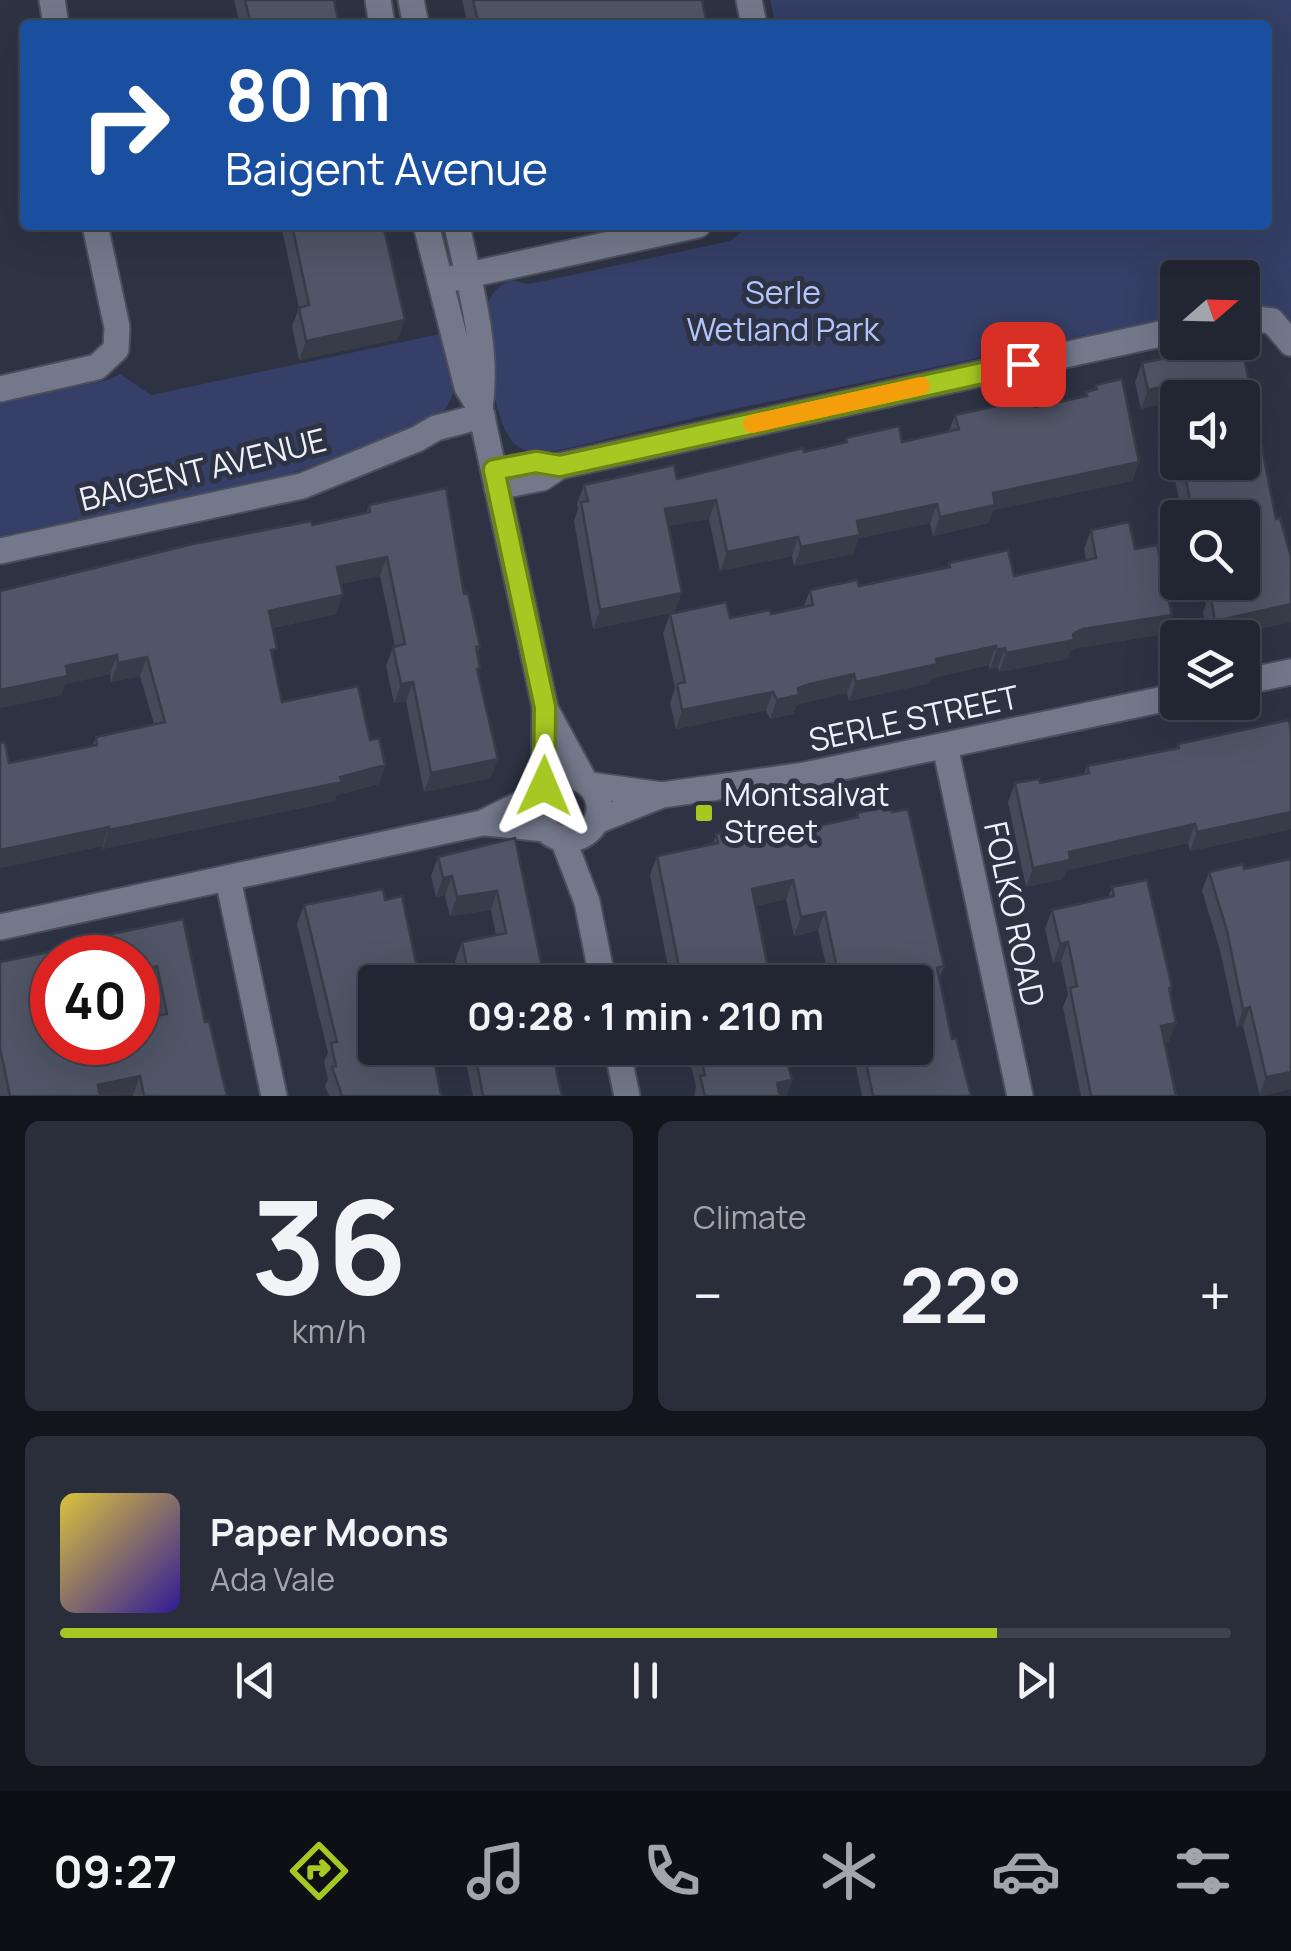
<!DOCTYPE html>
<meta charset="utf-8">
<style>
:root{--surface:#222633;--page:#2a2e3b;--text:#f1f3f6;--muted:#a2a5ac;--line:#3f434e;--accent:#a5c822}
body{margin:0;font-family:Manrope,sans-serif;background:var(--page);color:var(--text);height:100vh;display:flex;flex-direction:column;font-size:38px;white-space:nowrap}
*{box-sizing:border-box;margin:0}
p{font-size:32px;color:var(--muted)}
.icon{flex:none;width:55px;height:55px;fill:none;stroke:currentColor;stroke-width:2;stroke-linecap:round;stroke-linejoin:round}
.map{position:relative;height:1096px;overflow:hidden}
.side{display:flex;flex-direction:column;gap:25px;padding:25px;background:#13151c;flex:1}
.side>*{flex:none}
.banner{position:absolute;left:20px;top:20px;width:1252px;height:210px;border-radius:10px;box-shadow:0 10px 40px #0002,0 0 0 2px var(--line);background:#1a4fa0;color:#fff;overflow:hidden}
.needle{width:65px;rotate:70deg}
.tools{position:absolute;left:1160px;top:260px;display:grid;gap:20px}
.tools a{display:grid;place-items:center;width:100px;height:100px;border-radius:10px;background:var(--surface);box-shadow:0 10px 40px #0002,0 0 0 2px var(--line);font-size:50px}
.speed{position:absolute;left:30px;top:935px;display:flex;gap:20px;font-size:50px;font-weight:700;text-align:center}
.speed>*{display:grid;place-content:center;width:130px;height:130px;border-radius:50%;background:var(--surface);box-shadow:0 10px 40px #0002,0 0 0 2px var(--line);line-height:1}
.speed .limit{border:15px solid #d22;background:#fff;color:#111}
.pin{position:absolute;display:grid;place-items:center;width:85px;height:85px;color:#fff;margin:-42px;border-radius:20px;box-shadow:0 5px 15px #0006}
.me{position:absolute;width:110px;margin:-55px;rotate:1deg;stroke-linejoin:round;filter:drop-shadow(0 0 8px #0008)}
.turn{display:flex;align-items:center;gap:35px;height:210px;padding:0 40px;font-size:45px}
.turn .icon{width:130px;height:130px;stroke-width:2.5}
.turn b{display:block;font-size:70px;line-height:85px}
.big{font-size:75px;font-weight:700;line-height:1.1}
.side .widget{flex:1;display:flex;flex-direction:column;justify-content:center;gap:15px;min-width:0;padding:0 35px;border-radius:15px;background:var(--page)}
.side .dial{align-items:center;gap:0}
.dial b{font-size:130px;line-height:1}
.song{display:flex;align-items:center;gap:30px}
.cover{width:120px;height:120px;border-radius:15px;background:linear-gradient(135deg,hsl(50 70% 55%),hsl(250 70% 35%))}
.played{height:10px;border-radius:5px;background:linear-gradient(90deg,var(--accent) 80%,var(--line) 80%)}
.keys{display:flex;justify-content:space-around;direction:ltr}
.heat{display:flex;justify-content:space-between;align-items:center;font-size:55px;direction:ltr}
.side .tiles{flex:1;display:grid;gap:25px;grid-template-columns:1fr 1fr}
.widget:last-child{grid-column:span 2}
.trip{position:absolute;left:358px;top:965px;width:575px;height:100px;border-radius:10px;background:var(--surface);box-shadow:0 10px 40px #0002,0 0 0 2px var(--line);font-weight:700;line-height:100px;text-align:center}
.menu{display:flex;height:160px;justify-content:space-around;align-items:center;background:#0e0f14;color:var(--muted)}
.menu .icon{width:70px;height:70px}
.menu .current{color:var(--accent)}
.menu b{font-size:45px;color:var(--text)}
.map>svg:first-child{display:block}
.green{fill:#353f67}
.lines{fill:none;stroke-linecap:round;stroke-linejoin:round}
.minor-casing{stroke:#4b4e5c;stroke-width:29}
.tertiary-casing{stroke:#4b4e5c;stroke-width:29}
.minor{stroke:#73798b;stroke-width:25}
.tertiary{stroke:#73798b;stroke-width:25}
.wall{fill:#454959;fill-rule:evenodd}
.shaded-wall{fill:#383c48}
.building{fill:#505567;stroke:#383c48;stroke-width:2.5}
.route-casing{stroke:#6b8216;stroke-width:25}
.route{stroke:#a5c822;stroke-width:18}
.slow{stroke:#f59e0b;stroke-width:18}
.poi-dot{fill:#a5c822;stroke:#2e3344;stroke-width:4}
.labels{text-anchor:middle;stroke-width:10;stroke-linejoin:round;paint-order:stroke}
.park-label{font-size:32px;fill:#b4c4fc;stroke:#2e3344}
.street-label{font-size:32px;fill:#eef1fc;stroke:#2e3344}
.poi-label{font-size:32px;fill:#eef1fc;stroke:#2e3344;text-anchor:start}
</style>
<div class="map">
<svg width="1291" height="1096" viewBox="0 0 1291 1096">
<rect width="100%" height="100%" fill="#2e3344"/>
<g class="green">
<path d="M770 0H1291V320L1272 308 1243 304 1242 278H1178L1177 316 711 414 560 450C543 453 529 456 515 444 494 427 483 336 487 308 488 295 499 285 511 280L526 284 539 282 730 241 743 231 768 225H1268V25H776Z"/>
<path d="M445 333C452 368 467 401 429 422L287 475 0 536V403L108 380 120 374 151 395Z"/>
</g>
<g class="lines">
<defs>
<g id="minor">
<polyline points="52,0 56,25"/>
<polyline points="749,0 754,25"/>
<polyline points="441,281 698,225"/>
<polyline points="1242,317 1272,321 1291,343"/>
<polyline points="0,389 97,367 116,349 117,327 95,225"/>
<polyline points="497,487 542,478 560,466 1178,330"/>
<polyline points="0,551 302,486 417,439 436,428 482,416"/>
<polyline points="1242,682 1291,672"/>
<polyline points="945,746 1020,1096"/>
<polyline points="590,785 662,795"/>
<polyline points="597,821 662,795 805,775 1178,696"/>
<polyline points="487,823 545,829"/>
<polyline points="228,879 274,1096"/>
<polyline points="0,927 482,823 539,795"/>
</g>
<g id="tertiary">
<polyline points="378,0 382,25"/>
<polyline points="411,0 416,25"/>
<polyline points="426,225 467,387 480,408 545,707 544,786"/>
<path d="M457 225C469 283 489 348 480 407"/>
<polyline points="547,712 584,780"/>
<circle cx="568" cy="808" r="31"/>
<polyline points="563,839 587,902 603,982"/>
<polyline points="617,1048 627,1096"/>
</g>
</defs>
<use href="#minor" class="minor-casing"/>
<use href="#tertiary" class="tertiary-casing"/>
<use href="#minor" class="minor"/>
<use href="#tertiary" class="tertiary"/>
</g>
<g class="wall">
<polygon points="234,0 336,0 334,3 339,25 240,25"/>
<polygon points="462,0 702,0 707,25 468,25"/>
<polygon points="281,225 383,225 398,339 299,360 292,326 299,308"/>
<path d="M1241 342 1276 519 1291 557V622L1218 638H1208L1203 612 1206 604 1201 582H1242V518H1183L1159 405 1141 409 1135 382 1142 363ZM1178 398 1242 462H1178Z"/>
<polygon points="1096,385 1139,462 1132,481 993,510 988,523 933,536 930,523 859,538 853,554 794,566 792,556 720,571 709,519 668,526 675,612 593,629 574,521 578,509 577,504 584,485 677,479 845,443 846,438 902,442 949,431 955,415 1026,405 1035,407 1084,397 1086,392 1094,390"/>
<polygon points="369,505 464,594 480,646 477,654 478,673 491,778 424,792 406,701 394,703 386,666 393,647 395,646 380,576 340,584 336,614 273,628 273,660 282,702 370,740 385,765 379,784 336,795 335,801 102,849 102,846 0,868 0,743 9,763 92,746 96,737 154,724 140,676 111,682 110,674 65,684 61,695 0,708 312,525 366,513"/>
<polygon points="1091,530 1135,549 1172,615 1165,634 1076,648 1070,651 1067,659 999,672 998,667 990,669 989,665 932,678 930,683 849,701 847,693 803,703 796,705 793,714 770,719 766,710 676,729 670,703 675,688 663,633 670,614 730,618 771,614 804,606 810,590 859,586 947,568 949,563 1014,576 1086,560 1084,549"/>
<polygon points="1291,730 1291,829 1190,851 1188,843 1067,870 1063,879 1026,887 1008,802 1015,783 1040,783 1084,774 1087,766 1176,749 1178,744"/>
<polygon points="857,813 944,966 939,979 952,1039 971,1096 862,1096 852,1048 915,1048 915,982 830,982 818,930 794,936 786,899 755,906 766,982 671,982 650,875 657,856 713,844 716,834 753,834 814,827 855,818"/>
<polygon points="515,838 545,982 459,982 455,961 462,942 496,935 491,910 450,916 445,895 436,897 431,876 438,857"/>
<polygon points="1244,869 1291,1089 1260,1096 1243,1026 1237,1028 1220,950 1202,891 1209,872"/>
<polygon points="1112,887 1172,987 1170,993 1169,1042 1164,1043 1176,1096 1081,1096 1063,1007 1068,994 1061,961 1053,963 1045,929 1052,910 1108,898"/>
<polygon points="304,905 441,1096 329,1096 325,1086 328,1079 324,1062 328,1053 297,924"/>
<polygon points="183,919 205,1022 227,1096 133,1096 133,1095 0,1096 0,962 52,1042 157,1016 150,985 138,988 138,958 96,958 95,955 102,936"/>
<polygon points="463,1048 555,1048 553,1054 562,1096 473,1096"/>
<polygon points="687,1048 780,1048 782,1058 792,1080 786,1096 694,1096 696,1087"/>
</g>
<g class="shaded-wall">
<polygon points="405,320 398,339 299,360 306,341"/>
<polygon points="1166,386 1159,405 1141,409 1148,390"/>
<polygon points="1139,462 1132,481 993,510 988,523 933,536 940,517 993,493"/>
<polygon points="716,500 709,519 658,528 665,509"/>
<polygon points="937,504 930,523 859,538 853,554 794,566 801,547 857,521"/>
<polygon points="798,537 792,556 720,571 727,552"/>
<polygon points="387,557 380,576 330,586 337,567"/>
<polygon points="682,593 675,612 593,629 600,610"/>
<polygon points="343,595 336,614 262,630 269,611"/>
<polygon points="1291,604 1291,622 1218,638 1209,638 1215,621"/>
<polygon points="1172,615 1165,634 1076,648 1070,651 1067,659 999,672 1006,653 1073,634 1083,629"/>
<polygon points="996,646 989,665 932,678 930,683 849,701 856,682 936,659"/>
<polygon points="1005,648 998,667 990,669 997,650"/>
<polygon points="117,655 110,674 65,684 61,695 0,708 0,690 66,666"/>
<polygon points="147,657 140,676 111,682 118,663"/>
<polygon points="854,674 847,693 803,703 796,705 793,714 770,719 777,700 798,688 810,684"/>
<polygon points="413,682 406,701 394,703 401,684"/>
<polygon points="773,692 766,710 676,729 682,710"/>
<polygon points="498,759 491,778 424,792 431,773"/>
<polygon points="385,765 379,784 336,795 335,801 102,849 109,830 340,777"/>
<polygon points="1291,812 1291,829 1190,851 1197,832"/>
<polygon points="1195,824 1188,843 1067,870 1063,879 1026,887 1033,868 1069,852"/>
<polygon points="109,827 102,846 0,868 0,850"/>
<polygon points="452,876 445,895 436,897 443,878"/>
<polygon points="793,880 786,899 745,908 752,889"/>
<polygon points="497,891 491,910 450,916 457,897"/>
<polygon points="825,912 818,930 794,936 801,917"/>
<polygon points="1068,942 1061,961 1053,963 1060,944"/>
<polygon points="157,966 150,985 138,988 138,971"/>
<polygon points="1250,1007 1243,1026 1237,1028 1243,1009"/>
<polygon points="1176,1023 1169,1042 1154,1045 1161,1026"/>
<polygon points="1291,1072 1291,1089 1259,1096 1266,1077"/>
<polygon points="140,1076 133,1095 94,1096 98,1085"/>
<polygon points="792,1080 786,1096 773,1096 777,1083"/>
</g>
<g class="building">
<polygon points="245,0 334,0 339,25 251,25"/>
<polygon points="473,0 702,0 707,25 479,25"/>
<polygon points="292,225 383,225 405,320 306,341 299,308 309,305"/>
<polygon points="1241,342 1276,519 1280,518 1291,557 1291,604 1215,621 1210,593 1214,592 1212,582 1242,582 1242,518 1194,518 1182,462 1242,462 1242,398 1178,398 1178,441 1166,386 1148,390 1142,363"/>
<polygon points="1122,379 1139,462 993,493 995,505 940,517 937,504 857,521 860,535 801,547 798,537 727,552 716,500 665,509 682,593 600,610 581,502 588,501 584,485 674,465 677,479 803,448 804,452 847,442 846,438 899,426 902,442 959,429 955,415 1025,400 1026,405 1034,403 1035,407 1087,396 1086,392 1097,389 1096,385"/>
<polygon points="446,488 464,594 468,593 480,646 476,647 480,668 477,669 498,759 431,773 413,682 401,684 393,647 405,644 387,557 337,567 343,595 269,611 277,649 271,650 282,702 358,686 370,740 379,738 385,765 340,777 342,782 109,830 109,827 0,850 0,743 5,742 9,763 97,745 96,737 165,722 147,657 118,663 117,655 66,666 68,676 0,690 0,591 193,544 311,521 312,525 370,512 369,505"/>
<polygon points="1129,522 1135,549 1157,545 1172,615 1083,629 1073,634 1074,640 1006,653 1005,648 997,650 996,646 936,659 937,664 856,682 854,674 810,684 798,688 799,695 777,700 773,692 682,710 677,684 685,682 670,614 726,602 730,618 770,610 771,614 813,605 810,590 857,580 859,586 950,567 949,563 1008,550 1014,576 1096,558 1091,530"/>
<polygon points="1289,720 1291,730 1291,812 1197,832 1195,824 1069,852 1070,860 1033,868 1015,783 1039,779 1040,783 1089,773 1087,766 1179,748 1178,744"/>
<polygon points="884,807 884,811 891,809 892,812 908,809 944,966 937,968 952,1039 956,1038 971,1096 873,1096 863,1048 915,1048 915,982 840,982 825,912 801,917 793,880 752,889 768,968 763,969 766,982 682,982 657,856 718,843 716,834 752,827 753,834 813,821 814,827 858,817 857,813"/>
<polygon points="515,838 545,982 464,982 470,981 462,942 506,933 497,891 457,897 452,876 443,878 438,857"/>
<polygon points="1291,859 1291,1072 1266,1077 1250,1007 1243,1009 1227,931 1209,872 1243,864 1244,869"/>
<polygon points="1147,880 1172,987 1169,988 1176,1023 1161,1026 1176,1096 1091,1096 1070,988 1077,986 1068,942 1060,944 1052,910 1114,896 1112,887"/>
<polygon points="383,889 385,900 402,896 420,982 375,982 375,1048 432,1048 441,1096 342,1096 332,1067 336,1066 331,1043 337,1042 304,905"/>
<polygon points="183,919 205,1022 209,1021 227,1096 144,1096 140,1076 98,1085 100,1096 10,1096 0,1048 0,962 54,951 55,958 52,958 52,1042 138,1042 138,1019 167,1014 157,966 138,971 138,958 107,958 102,936"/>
<polygon points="474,1048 555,1048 555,1049 552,1050 562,1096 483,1096"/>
<polygon points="698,1048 780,1048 782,1058 786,1057 792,1080 777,1083 780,1096 705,1096 700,1076 705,1075"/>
</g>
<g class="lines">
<defs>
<polyline id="route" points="544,786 545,707 494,470 536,462 560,466 1023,364"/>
</defs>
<use href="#route" class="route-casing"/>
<use href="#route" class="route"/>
<polyline class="slow" points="752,424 921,386"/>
</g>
<rect class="poi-dot" x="694" y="803" width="20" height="20" rx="5"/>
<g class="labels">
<g class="park-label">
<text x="783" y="304">Serle<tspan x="783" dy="37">Wetland Park</tspan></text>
</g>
<g class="street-label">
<text transform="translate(203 470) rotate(-14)" y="11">BAIGENT AVENUE</text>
<text transform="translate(914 719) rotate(-12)" y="11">SERLE STREET</text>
<text transform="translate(1014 914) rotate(78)" y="11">FOLKO ROAD</text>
</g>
<g class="poi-label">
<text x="724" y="806">Montsalvat<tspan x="724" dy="37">Street</tspan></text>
</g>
</g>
</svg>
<div class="tools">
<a><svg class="needle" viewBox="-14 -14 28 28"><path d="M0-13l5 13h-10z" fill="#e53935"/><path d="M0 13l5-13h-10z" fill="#a2a5ac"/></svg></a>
<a><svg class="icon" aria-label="sound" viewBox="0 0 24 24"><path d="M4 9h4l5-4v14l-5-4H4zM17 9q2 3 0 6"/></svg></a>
<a><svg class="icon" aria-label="search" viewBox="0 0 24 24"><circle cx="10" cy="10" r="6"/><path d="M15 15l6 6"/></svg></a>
<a><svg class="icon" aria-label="layers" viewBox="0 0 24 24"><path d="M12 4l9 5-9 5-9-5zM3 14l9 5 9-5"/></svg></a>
</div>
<div class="speed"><div class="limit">40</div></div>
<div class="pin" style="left:1023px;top:364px;background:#d93025"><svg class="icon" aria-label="arrive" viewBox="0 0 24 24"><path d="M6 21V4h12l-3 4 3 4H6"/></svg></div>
<svg class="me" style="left:544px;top:786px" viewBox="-20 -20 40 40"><path d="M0-17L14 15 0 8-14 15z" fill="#a5c822" stroke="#fff" stroke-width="4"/></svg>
<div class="trip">09:28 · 1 min · 210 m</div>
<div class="banner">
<div class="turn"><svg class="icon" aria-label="right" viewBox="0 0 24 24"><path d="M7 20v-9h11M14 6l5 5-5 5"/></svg><div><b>80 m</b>Baigent Avenue</div></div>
</div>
</div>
<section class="side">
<div class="tiles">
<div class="widget dial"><b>36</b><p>km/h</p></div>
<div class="widget"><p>Climate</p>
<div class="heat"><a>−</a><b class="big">22°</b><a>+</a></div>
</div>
<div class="widget">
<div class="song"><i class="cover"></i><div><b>Paper Moons</b><p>Ada Vale</p></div></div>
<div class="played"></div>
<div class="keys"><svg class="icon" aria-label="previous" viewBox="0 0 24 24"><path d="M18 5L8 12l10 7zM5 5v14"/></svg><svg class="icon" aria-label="pause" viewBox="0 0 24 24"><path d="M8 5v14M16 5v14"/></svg><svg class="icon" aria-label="next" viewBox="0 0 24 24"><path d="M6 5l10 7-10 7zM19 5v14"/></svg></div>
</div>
</div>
</section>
<nav class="menu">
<b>09:27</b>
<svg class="icon current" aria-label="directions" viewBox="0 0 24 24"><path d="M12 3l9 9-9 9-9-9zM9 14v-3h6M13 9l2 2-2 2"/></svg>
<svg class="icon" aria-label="music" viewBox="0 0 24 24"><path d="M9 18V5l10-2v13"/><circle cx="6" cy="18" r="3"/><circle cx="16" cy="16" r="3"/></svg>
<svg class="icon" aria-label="phone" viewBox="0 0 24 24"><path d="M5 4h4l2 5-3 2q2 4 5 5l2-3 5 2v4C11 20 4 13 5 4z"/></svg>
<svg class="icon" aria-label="climate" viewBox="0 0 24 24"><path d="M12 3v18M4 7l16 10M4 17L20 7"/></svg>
<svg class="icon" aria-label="car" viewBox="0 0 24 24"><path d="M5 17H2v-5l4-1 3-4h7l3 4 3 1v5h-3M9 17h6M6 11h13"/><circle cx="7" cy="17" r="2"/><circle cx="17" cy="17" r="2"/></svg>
<svg class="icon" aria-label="filters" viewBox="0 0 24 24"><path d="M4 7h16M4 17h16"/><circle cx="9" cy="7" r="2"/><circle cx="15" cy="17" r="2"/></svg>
</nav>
